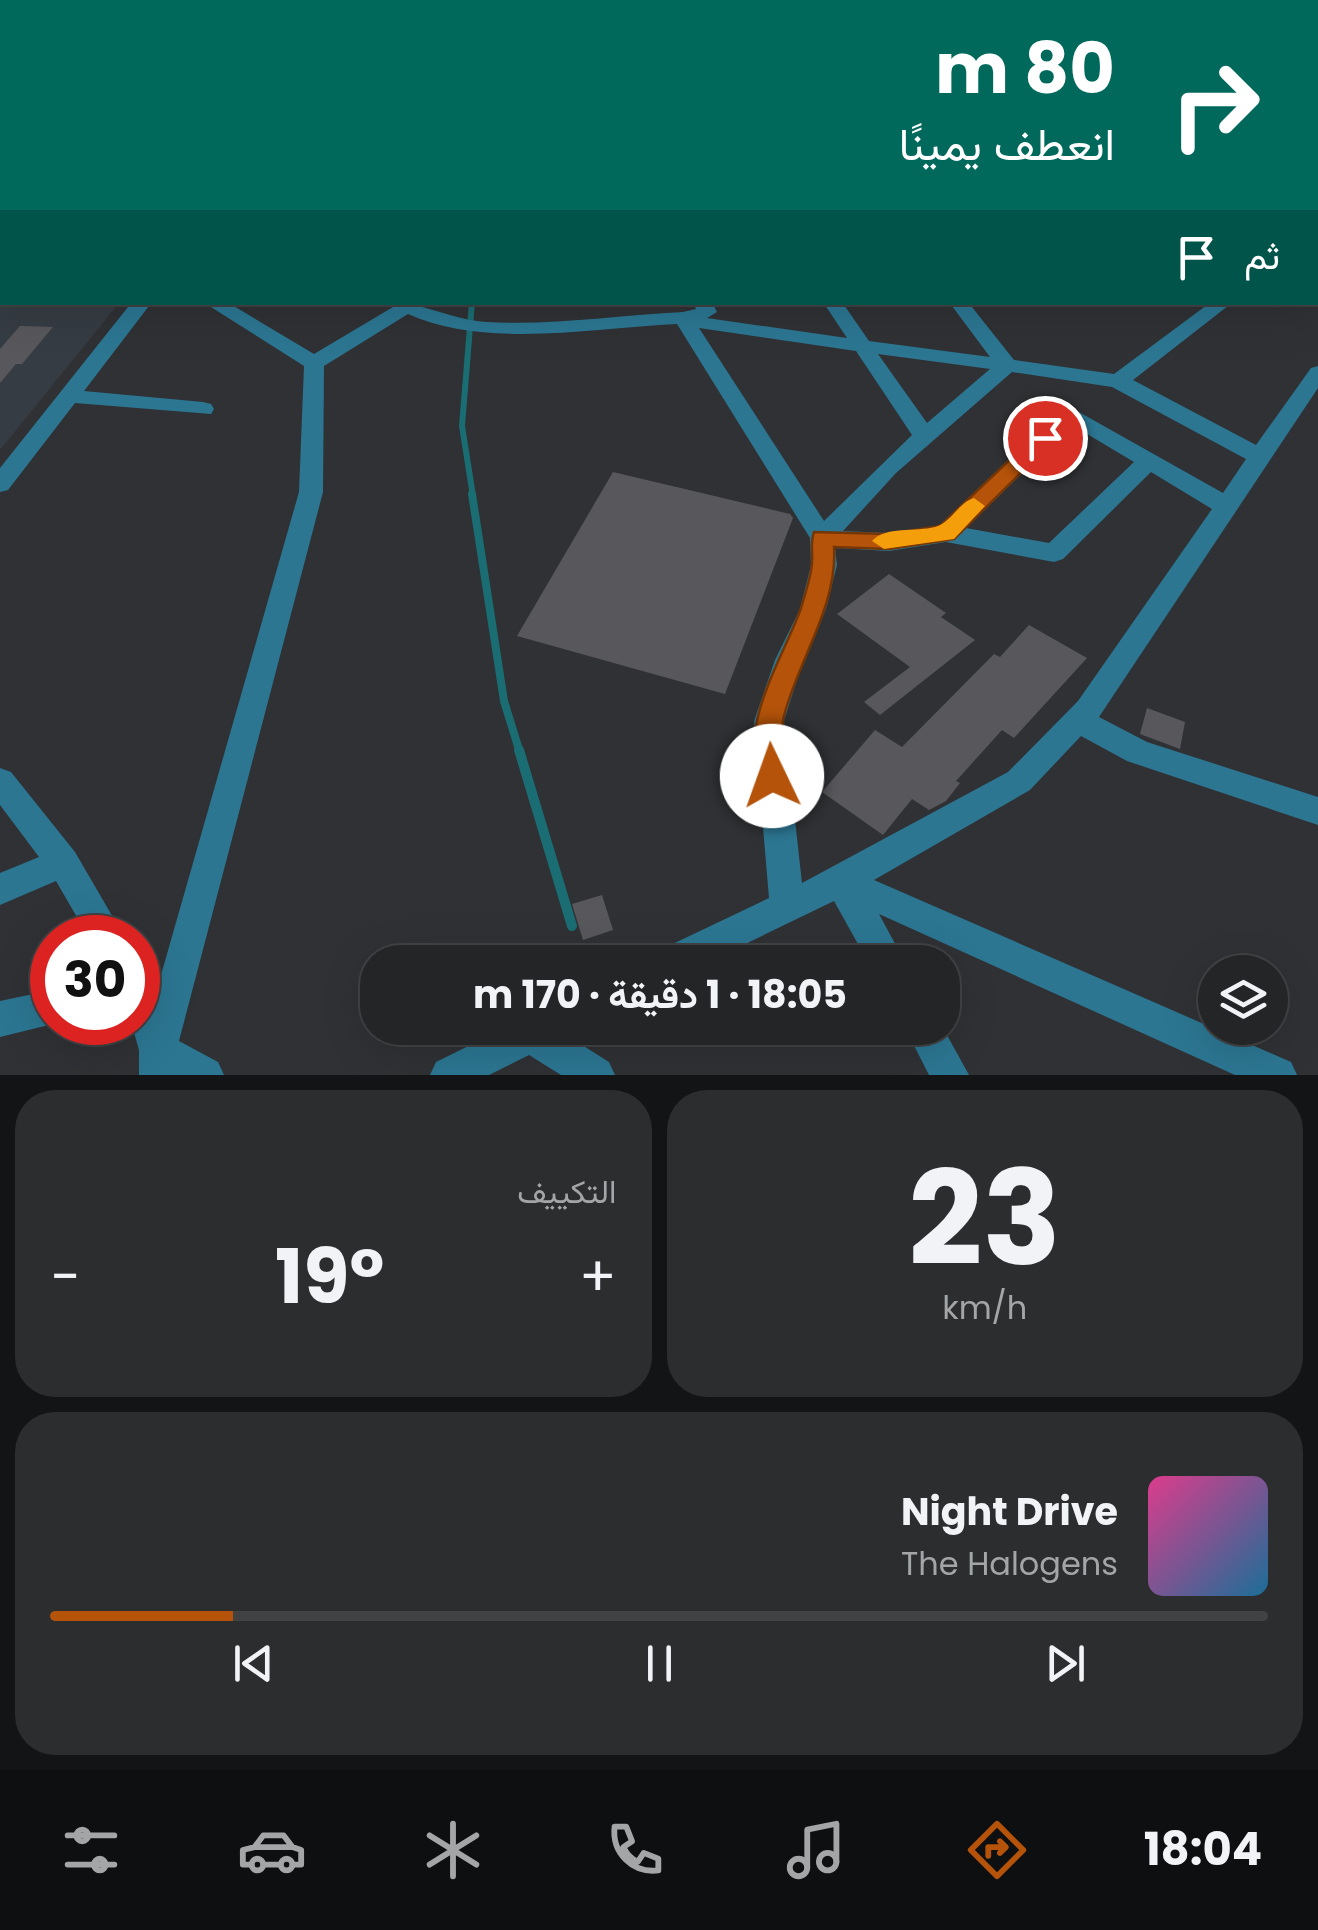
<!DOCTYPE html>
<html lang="ar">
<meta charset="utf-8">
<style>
:root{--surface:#232527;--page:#2b2d2f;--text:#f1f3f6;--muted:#a3a5a7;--line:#404244;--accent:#b45309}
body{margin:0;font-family:Poppins,Vazirmatn,sans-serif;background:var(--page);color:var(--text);direction:rtl;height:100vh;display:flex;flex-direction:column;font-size:38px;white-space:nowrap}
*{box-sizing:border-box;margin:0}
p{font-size:32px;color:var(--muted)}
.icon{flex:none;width:55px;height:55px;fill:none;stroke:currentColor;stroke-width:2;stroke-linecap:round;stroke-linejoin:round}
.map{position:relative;height:1075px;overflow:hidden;direction:ltr}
.sheet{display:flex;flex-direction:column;gap:15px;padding:15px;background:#131415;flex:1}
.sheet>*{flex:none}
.banner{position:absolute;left:0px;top:0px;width:1320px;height:305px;box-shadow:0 10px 40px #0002,0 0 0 2px var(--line);direction:rtl;background:#00695c;color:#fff;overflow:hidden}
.tools{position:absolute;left:1198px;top:955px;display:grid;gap:20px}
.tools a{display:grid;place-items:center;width:90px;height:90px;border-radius:50%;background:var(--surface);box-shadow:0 10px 40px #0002,0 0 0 2px var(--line);font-size:50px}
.speed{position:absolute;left:30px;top:915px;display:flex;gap:20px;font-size:50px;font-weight:700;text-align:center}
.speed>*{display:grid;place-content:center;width:130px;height:130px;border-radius:50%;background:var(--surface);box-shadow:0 10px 40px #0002,0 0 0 2px var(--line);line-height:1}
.speed .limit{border:15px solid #d22;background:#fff;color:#111}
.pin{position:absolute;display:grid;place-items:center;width:85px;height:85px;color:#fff;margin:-42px;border:5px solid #fff;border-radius:50%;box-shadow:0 2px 10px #0007}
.me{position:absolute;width:110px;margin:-55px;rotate:357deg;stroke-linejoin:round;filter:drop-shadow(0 0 8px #0008)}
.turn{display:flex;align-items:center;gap:35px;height:210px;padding:0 40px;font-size:45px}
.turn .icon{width:130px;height:130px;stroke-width:2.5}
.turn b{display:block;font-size:70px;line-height:85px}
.then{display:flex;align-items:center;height:95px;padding:0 40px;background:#0003;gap:20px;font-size:38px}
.big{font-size:75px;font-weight:700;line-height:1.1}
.sheet .widget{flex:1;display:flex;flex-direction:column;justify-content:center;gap:15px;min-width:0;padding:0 35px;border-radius:40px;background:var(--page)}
.sheet .dial{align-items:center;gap:0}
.dial b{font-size:130px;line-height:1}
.song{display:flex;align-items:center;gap:30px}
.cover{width:120px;height:120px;border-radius:15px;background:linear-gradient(135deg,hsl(330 70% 55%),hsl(200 70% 35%))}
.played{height:10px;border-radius:5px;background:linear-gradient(90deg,var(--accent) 15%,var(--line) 15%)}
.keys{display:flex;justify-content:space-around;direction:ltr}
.heat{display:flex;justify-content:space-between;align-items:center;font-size:55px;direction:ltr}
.sheet .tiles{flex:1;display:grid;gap:15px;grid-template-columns:1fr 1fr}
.widget:last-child{grid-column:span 2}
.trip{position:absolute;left:360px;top:945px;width:600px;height:100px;border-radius:40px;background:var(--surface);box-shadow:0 10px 40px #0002,0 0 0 2px var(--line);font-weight:700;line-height:100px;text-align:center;direction:rtl}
.dock{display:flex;height:160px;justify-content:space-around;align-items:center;background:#0e0f10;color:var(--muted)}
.dock .icon{width:70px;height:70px}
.dock .current{color:var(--accent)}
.dock b{font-size:45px;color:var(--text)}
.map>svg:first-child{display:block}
.built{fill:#363c43}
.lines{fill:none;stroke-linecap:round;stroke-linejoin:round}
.stream-far2{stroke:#1a6d72;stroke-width:6}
.stream-far1{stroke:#1a6d72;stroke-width:8}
.stream{stroke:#1a6d72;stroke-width:10}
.building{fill:#58585c}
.minor{fill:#2c7692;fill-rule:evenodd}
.rail{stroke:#949597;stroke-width:4;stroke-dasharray:6 6;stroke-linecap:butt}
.route{fill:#b45309;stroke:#753606;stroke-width:2.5}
.slow{fill:#f59e0b}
</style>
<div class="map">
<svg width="1318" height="1075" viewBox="0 0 1318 1075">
<rect width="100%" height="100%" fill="#2f3134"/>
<polygon class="built" points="0,263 2,302 119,303 0,450"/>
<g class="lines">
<polyline class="stream-far2" points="472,302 462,426 473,496"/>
<polyline class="stream-far1" points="472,494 504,701 520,753"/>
<polyline class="stream" points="519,750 572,926"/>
</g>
<g class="building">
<polygon points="20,326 53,327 22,364 16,364 0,383 0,349"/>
<polygon points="613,472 790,514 793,518 725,694 517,636"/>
<polygon points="889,574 946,613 941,617 975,640 880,715 864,702 910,667 837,614"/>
<polygon points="1029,625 1087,658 1014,738 1002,730 956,781 960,783 946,801 929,810 912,799 883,835 822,792 875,730 902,747 994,654 1000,657"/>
<polygon points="1147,708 1185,722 1180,749 1140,734"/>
<polygon points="602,895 613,930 583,940 572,904"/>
</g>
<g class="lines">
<g class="minor">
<polygon points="557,0 569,0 570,2 558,2"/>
<polygon points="639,0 651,0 652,2 640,2"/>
<polygon points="717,0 730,0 731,2 719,2"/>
<polygon points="799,0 812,0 813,2 801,2"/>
<polygon points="880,0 894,0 895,2 882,2"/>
<polygon points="965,0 979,0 980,2 967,2"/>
<polygon points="1050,0 1064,0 1065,2 1052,2"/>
<polygon points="0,164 2,165 2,175 0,174"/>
<polygon points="132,302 152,302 84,391 203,402 211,404 214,409 211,414 75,403 8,490 0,492 0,468"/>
<path d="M203 302H227L314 354 393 307 388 302C422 302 452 320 487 322 549 326 620 315 683 312L696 309 693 302H712L717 312 707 318 847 338 823 302H842L869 341 990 357 949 302H968L1014 360 1114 374 1211 302H1233L1133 380 1256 445 1311 368 1318 366V388L1099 717 1147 742 1318 797V825L1127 761 1081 736 1030 790 874 880 1291 1062 1297 1075H1235L879 914 905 962H868L834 901 708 962H655L660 950 769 898 754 721 775 660 800 609 811 565 810 538 677 324C594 328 485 349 408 314L324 366 323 492 179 1041 218 1062 224 1075H139V1050L131 1022H138V969L151 974 157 989 299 492 304 366ZM699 328 856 351 912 435 824 521ZM878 354 990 369 927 423ZM1012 372 1112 387 1246 459 1223 493 1070 407 1062 409 939 526 889 533 843 531 896 473ZM1072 425 1134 462 1049 543 966 528ZM1151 472 1212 509 1078 701 1008 772 802 883 784 721 803 660 826 609 837 565 835 548 889 551 946 542 1054 562 1063 559Z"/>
<polygon points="0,768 11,772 75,852 125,938 89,938 56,881 0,905 0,873 39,857 0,805"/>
<polygon points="52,990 52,1022 61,1022 0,1037 0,1001"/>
<polygon points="942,1026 969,1075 929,1075 905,1028"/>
<polygon points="505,1028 561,1028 560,1031 609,1062 615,1075 561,1075 529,1055 489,1075 430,1075 436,1062"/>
</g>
<polyline class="rail" points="1135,0 1139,2"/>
</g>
<path class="route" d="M1045 431 1052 433 1055 438 1052 442 954 539 889 549 834 547C838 606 798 660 784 716 778 738 792 764 782 785L772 788 762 785C735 728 783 659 801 608 805 594 811 577 812 563 813 551 810 543 814 532L889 534 940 526 1038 433Z"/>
<path class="slow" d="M974 498 985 506 954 539 884 549 872 541C885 526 916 532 935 527 951 523 958 503 974 498Z"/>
</svg>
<div class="tools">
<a><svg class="icon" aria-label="layers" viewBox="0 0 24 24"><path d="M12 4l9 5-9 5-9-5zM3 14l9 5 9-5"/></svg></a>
</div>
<div class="speed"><div class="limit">30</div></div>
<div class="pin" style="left:1045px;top:438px;background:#d93025"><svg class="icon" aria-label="arrive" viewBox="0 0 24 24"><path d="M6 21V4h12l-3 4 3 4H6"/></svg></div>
<svg class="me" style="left:772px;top:776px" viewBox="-20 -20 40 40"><circle r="19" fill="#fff"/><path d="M0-13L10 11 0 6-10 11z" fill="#b45309"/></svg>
<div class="trip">18:05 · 1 دقيقة · 170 m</div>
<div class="banner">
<div class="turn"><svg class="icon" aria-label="right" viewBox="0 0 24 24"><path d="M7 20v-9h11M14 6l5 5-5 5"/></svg><div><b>80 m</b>انعطف يمينًا</div></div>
<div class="then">ثم<svg class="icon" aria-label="arrive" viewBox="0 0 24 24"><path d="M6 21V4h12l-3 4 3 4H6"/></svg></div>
</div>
</div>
<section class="sheet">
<div class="tiles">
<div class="widget dial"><b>23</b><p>km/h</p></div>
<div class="widget"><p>التكييف</p>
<div class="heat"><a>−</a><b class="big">19°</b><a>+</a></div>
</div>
<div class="widget">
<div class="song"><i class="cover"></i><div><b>Night Drive</b><p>The Halogens</p></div></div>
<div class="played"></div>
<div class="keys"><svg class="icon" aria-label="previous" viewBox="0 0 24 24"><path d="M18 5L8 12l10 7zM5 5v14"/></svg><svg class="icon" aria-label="pause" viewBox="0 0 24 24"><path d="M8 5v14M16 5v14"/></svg><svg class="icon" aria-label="next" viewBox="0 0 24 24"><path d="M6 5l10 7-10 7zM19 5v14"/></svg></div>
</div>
</div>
</section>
<nav class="dock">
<b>18:04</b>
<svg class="icon current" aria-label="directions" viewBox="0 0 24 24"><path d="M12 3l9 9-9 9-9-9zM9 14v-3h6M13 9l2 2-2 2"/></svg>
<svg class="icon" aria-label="music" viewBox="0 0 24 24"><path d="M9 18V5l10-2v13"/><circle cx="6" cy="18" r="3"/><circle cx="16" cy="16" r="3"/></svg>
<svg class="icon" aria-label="phone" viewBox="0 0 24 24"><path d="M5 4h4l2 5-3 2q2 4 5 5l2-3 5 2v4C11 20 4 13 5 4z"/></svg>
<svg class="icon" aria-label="climate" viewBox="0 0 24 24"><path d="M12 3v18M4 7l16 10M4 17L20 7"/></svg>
<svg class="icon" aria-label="car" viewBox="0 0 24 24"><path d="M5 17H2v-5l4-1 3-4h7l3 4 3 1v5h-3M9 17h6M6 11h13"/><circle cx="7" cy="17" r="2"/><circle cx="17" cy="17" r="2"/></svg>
<svg class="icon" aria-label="filters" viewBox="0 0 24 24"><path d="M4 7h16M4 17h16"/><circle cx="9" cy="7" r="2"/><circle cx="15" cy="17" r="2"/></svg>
</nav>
